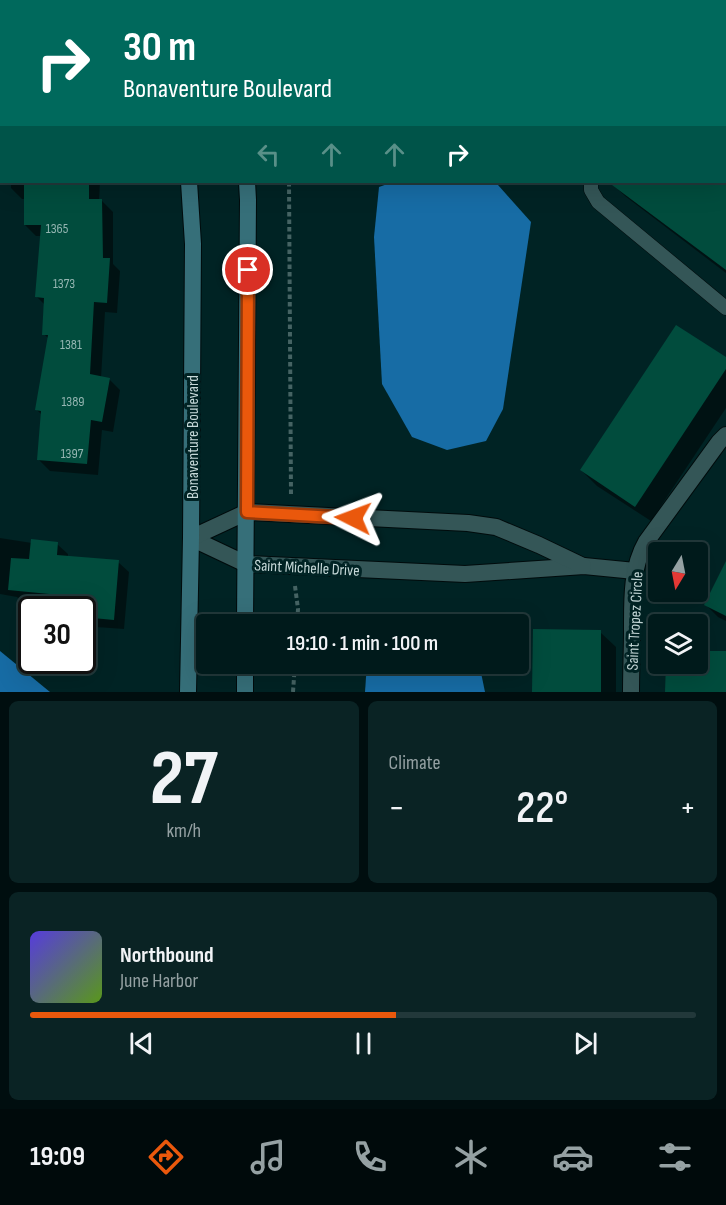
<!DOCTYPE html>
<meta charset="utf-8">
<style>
:root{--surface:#001a1b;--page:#0a2324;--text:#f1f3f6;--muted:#95a1a3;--line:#22383a;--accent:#ea580c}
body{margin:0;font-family:"Sofia Sans Condensed",sans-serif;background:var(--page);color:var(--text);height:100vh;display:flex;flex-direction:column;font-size:22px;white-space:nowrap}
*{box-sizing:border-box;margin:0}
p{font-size:20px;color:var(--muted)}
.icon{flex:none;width:33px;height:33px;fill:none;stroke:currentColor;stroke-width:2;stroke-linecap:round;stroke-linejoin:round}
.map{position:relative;height:692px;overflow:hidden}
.side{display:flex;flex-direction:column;gap:9px;padding:9px;background:#000e0f;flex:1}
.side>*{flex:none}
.top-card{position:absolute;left:0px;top:0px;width:726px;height:183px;box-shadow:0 6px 24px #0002,0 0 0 2px var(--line);background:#00695c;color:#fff;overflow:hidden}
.needle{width:39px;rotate:190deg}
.controls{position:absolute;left:648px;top:542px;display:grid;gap:12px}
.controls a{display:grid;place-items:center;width:60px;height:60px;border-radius:6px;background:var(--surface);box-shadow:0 6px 24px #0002,0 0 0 2px var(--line);font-size:30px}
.speed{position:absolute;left:18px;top:596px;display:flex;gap:12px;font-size:30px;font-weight:700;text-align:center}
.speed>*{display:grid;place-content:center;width:78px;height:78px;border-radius:50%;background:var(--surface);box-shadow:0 6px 24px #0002,0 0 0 2px var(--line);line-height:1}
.speed .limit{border:3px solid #111;border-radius:9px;background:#fff;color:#111}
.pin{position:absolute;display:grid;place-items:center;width:51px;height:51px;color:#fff;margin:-26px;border:3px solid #fff;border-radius:50%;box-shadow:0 2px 6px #0007}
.me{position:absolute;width:66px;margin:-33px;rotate:273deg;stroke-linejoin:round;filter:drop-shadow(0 0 4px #0008)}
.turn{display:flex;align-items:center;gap:21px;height:126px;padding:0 24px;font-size:27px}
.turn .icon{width:78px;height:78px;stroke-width:2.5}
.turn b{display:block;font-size:42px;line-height:51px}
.lanes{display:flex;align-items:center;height:57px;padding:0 24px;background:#0003;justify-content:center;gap:30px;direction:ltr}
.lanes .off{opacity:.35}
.big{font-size:45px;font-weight:600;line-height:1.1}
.side .card{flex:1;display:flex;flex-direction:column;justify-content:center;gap:9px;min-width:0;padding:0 21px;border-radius:9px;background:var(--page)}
.side .dial{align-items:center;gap:0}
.dial b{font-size:78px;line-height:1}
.song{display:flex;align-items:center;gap:18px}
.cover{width:72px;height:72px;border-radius:9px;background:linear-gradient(135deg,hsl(250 70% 55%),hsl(90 70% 35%))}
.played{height:6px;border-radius:3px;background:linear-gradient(90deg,var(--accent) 55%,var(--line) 55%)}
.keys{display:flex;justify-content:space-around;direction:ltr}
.heat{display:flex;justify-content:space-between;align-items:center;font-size:33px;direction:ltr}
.side .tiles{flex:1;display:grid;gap:9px;grid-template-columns:1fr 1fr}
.card:last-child{grid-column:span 2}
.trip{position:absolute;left:196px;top:614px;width:333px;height:60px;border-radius:6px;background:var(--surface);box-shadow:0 6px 24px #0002,0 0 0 2px var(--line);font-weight:600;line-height:60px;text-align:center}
.dock{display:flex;height:96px;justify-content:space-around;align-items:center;background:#000a0b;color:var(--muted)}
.dock .icon{width:42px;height:42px}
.dock .current{color:var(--accent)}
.dock b{font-size:27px;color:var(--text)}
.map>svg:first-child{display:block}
.water{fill:#176ca5}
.shadow{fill:#0007}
.building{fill:#014c3d}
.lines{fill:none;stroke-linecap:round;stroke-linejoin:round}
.service-casing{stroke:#000b0c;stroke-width:15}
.minor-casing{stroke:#000b0c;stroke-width:18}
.secondary-casing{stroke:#000b0c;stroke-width:18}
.path{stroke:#456363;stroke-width:4;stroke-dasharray:4.5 3;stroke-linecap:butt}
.service{stroke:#345657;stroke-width:14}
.minor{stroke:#345657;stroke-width:16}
.secondary{stroke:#366f79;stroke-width:16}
.route-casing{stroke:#983908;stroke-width:15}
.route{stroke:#ea580c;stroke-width:10}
.labels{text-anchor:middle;stroke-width:6;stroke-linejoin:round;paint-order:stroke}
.number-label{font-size:14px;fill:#94b5b1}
.street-label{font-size:16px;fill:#c5d8d8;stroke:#002324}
</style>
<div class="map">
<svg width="726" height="692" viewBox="0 0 726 692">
<rect width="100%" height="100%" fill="#002324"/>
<g class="water">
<polygon points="393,182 489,182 498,185 531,222 503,409 486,441 447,450 412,437 382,384 374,237 379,187"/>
<polygon points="0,651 50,692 0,692"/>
<polygon points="367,663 479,663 485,692 365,692"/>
</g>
<g class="shadow">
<rect x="30" y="0" width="64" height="2"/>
<polygon points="408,0 636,0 636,2 407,2"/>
<polygon points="11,182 100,182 99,201 102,201 113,212 113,264 120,271 117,313 105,312 101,378 109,379 120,390 113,432 102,430 98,475 50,471 39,460 42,415 36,409 49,339 44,334 45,305 37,297 41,236 36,236 25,225 25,199 22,199 11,188"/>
<polygon points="610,182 724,182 726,183 726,273 625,196"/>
<polygon points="726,359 726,408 651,521 597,486 581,470"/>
<polygon points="0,538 32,543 57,544 68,554 68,557 118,562 129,572 124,629 82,626 82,609 70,609 71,605 20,600 17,597 0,594"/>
<polygon points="726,565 726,621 718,617 706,605"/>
<polygon points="534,631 600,632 616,647 616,692 534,692"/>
</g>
<g class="building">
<polygon points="24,182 89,182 89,199 102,199 103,258 110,258 107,303 94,302 90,374 110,378 102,422 91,420 87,464 37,460 41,411 35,410 48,335 42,335 44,298 35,297 41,225 24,225"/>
<polygon points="608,182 726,182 726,270"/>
<polygon points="676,325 726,357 726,369 635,507 580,470"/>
<polygon points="31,539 58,542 57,555 119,560 114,620 82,617 82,609 69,609 70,596 8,590 11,558 29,559"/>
<polygon points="726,561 726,616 704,605"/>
<polygon points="533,629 601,630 601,692 532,692"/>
<polygon points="698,651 726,651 726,692 665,692 666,663 698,663"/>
</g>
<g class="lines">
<defs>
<g id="service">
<polyline points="358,2 359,0"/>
<polyline points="714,2 714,0"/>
<polyline points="724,163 726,165"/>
<polyline points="591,182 591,190 598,202 726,308"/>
</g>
<g id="minor">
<polyline points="191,538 246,564 465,574 584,566 635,571"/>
<polyline points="191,538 247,512 468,523 496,527 539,545 583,566"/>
<path d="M631 692C631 671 632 651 632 630 632 600 631 568 646 542L719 442 726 435"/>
</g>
<g id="secondary">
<polyline points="179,0 179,2"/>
<polyline points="236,0 236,2"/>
<polyline points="245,624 248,200 247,182"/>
<polyline points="188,692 191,538 193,244 189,182"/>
<polyline points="245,692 245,663"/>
</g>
</defs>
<use href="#service" class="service-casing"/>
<use href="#minor" class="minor-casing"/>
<use href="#secondary" class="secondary-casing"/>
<g class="path">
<polyline points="289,182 291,495"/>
<polyline points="295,586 298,609 297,624"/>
<polyline points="293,692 295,663"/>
</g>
<use href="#service" class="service"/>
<use href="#minor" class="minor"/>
<use href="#secondary" class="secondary"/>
</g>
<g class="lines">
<defs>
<polyline id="route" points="248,270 247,512 353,518"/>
</defs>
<use href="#route" class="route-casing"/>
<use href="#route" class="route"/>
</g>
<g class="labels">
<g class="number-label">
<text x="57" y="233">1365</text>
<text x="64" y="288">1373</text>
<text x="71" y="349">1381</text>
<text x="73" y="406">1389</text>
<text x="72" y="458">1397</text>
</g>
<g class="street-label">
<text transform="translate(192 437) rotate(-90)" y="6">Bonaventure Boulevard</text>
<text transform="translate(307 567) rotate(3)" y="6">Saint Michelle Drive</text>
<text transform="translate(634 621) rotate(-87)" y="6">Saint Tropez Circle</text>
</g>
</g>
</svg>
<div class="controls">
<a><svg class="needle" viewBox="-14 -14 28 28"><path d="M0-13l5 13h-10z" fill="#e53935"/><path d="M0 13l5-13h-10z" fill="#95a1a3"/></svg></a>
<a><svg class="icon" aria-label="layers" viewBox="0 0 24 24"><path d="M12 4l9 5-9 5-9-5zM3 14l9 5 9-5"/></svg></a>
</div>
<div class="speed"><div class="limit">30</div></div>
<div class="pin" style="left:248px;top:270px;background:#d93025"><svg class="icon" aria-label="arrive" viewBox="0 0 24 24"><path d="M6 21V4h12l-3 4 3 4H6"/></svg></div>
<svg class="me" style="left:353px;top:518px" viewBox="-20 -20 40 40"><path d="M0-17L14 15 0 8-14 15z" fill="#ea580c" stroke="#fff" stroke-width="4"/></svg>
<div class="trip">19:10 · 1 min · 100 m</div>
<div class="top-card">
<div class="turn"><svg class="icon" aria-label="right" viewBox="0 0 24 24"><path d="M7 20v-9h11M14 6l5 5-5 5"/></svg><div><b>30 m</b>Bonaventure Boulevard</div></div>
<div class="lanes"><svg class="icon off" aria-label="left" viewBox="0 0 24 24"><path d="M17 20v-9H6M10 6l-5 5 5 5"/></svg><svg class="icon off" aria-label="ahead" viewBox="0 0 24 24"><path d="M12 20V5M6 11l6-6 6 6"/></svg><svg class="icon off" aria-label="ahead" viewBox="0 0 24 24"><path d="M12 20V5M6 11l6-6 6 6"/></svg><svg class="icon" aria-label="right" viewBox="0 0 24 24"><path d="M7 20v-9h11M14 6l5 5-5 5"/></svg></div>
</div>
</div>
<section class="side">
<div class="tiles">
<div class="card dial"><b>27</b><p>km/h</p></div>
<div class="card"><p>Climate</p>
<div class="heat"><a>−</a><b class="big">22°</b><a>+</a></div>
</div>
<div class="card">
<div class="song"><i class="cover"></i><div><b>Northbound</b><p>June Harbor</p></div></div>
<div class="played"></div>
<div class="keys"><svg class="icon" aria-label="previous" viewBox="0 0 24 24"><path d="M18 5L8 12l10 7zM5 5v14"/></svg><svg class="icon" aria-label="pause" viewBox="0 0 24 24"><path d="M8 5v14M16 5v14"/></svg><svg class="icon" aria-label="next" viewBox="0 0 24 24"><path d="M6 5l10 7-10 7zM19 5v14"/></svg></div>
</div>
</div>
</section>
<nav class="dock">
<b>19:09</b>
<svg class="icon current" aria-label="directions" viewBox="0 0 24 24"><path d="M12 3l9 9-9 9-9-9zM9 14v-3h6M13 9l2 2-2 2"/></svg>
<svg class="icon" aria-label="music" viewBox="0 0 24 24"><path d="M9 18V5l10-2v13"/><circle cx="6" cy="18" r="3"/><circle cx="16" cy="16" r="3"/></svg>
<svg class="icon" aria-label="phone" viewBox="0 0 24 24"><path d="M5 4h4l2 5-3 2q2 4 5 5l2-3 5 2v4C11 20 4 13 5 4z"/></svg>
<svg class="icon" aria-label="climate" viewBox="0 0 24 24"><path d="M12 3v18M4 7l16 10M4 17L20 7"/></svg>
<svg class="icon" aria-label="car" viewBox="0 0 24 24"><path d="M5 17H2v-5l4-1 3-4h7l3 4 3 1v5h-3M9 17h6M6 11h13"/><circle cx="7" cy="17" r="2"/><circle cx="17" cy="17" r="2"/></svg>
<svg class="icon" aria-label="filters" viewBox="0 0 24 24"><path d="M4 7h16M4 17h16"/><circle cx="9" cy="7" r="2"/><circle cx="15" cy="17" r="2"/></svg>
</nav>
